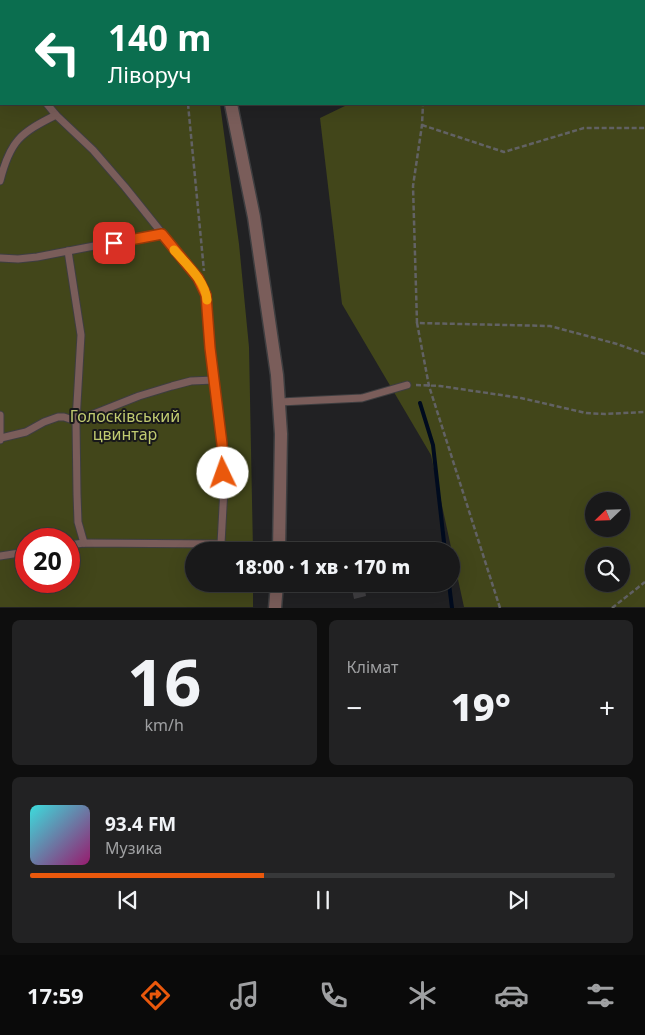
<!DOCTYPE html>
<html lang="uk">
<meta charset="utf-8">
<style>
:root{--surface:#19191a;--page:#222223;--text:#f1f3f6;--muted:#9fa0a2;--line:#373839;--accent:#ea580c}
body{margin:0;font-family:"Noto Sans",sans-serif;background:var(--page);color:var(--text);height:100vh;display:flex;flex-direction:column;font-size:19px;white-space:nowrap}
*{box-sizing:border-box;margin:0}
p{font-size:16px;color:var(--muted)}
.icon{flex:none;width:28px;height:28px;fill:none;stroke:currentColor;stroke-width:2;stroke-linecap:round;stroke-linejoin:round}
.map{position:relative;height:608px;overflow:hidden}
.details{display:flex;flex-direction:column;gap:12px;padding:12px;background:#0e0e0e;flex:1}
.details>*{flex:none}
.guide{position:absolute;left:0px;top:0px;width:645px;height:105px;box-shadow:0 5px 20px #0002,0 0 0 1px var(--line);background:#0b6e4f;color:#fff;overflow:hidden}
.needle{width:32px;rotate:247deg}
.tools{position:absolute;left:585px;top:492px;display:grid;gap:10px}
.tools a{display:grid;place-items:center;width:45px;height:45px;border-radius:50%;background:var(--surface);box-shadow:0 5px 20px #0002,0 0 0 1px var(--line);font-size:25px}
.speed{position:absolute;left:15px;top:528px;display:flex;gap:10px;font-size:25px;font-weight:700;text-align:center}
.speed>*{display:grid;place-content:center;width:65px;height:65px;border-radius:50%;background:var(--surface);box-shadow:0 5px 20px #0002,0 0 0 1px var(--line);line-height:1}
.speed .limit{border:8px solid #d22;background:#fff;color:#111}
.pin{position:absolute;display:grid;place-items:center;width:42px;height:42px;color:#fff;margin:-21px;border-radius:10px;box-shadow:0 2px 8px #0006}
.me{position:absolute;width:55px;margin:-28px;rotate:357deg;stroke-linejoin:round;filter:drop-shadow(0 0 4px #0008)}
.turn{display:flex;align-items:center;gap:18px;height:105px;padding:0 25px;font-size:22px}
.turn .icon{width:65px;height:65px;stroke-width:2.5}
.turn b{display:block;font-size:35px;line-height:42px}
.big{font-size:38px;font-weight:800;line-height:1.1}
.details .card{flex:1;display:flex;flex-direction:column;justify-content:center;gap:8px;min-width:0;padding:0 18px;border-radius:8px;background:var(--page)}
.details .dial{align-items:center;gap:0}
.dial b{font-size:65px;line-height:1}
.song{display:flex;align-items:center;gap:15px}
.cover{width:60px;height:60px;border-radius:8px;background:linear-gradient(135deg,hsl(180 70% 55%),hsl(320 70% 35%))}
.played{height:5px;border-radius:2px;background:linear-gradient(90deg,var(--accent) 40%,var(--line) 40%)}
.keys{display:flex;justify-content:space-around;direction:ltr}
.heat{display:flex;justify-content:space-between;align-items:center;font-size:28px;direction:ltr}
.details .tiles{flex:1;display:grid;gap:12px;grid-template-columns:1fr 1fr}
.card:last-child{grid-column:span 2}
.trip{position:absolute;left:185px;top:542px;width:275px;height:50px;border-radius:25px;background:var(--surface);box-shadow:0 5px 20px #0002,0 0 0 1px var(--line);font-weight:800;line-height:50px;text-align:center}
.tab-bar{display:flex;height:80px;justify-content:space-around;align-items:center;background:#0a0a0a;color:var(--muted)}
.tab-bar .icon{width:35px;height:35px}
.tab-bar .active{color:var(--accent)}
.tab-bar b{font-size:22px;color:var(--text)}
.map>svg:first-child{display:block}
.green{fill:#42461a;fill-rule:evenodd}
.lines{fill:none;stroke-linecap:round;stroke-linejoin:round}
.stream{stroke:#000b1e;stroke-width:4}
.building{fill:#403f42}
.service-casing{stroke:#3e3e40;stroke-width:9}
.tertiary-casing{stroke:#3e3e40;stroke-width:15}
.path{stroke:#626264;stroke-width:2.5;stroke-dasharray:5 2.5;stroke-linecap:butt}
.service{stroke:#7a5d5a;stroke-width:7}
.tertiary{stroke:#7a5d5a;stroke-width:12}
.route-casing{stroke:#983908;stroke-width:12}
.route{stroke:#ea580c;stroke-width:9}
.slow{stroke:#f59e0b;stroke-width:9}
.labels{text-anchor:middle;stroke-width:4;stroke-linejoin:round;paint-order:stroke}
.park-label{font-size:16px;fill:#c0ca70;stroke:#18181a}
</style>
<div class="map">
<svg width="645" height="608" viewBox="0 0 645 608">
<rect width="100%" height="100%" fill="#212123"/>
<g class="green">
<path d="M0 0H208V1H1V104H220L239 244 249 347 253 551H194V584H253V607H0ZM26 539H69V581H26Z"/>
<path d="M435 0H645V607H464L431 455 342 304 320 118 349 104H644V1H434ZM594 501H621V529H594ZM594 556H621V584H594Z"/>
</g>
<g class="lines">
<g class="stream">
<polyline points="420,403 433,445 445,551"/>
<polyline points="449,584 452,608"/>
</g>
</g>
<polygon class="building" points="351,584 364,584 366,596 354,599"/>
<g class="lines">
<defs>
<g id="service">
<polyline points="35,1 35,0"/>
<polyline points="404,1 405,0"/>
<polyline points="0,59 1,60"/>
<polyline points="47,104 56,115 93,150 125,187 198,278 206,295 209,336 222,444 224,488 221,544 84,543 69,545"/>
<path d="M0 181C10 141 20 133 56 115"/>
<polyline points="68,251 81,335 76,421 77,494 78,522 84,543"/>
<polyline points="0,258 18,259 37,257 162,233"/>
<polyline points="280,402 362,398 407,385"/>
<polyline points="0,415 0,440"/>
<polyline points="1,438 26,432 44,422 58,417 64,417 76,421 139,396 172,386 191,381 214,380"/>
<polyline points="0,556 26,552"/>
</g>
<g id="tertiary">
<polyline points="221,0 221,1"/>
<polyline points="231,104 254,217 277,375 281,434 279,551"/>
<polyline points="275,608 277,584"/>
</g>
</defs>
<use href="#service" class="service-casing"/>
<use href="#tertiary" class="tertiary-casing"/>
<g class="path">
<polyline points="474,1 479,0"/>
<polyline points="188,104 204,271"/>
<polyline points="422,125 504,152 584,128 645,128"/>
<polyline points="417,323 413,186 422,125 423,104"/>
<polyline points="416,385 440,386 521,398 586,413 605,414 645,412"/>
<polyline points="230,545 266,547"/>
<polyline points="500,608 429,386 417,323 550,326 617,344 645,354"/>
<polyline points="612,608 645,582"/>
</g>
<use href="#service" class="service"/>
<use href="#tertiary" class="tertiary"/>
</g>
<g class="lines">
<defs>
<polyline id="route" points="114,243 162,234 198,278 206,295 210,348 222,444 223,473"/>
</defs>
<use href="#route" class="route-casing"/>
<use href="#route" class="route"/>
<path class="slow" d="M174 250C186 264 205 280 207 300"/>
</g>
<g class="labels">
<g class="park-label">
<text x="125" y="422">Голосківський<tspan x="125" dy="18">цвинтар</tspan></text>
</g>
</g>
</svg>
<div class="tools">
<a><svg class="needle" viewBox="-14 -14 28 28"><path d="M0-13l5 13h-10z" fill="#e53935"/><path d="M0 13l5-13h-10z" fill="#9fa0a2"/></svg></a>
<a><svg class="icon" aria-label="search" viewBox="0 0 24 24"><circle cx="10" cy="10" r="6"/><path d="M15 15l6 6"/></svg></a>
</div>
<div class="speed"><div class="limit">20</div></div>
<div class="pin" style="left:114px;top:243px;background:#d93025"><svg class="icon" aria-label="arrive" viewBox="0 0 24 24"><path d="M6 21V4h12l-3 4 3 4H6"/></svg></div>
<svg class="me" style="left:223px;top:473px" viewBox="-20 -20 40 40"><circle r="19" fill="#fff"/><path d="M0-13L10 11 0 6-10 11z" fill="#ea580c"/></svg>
<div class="trip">18:00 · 1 хв · 170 m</div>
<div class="guide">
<div class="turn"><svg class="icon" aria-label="left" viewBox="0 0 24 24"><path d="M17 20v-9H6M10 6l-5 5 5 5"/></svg><div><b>140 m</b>Ліворуч</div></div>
</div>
</div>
<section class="details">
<div class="tiles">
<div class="card dial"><b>16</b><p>km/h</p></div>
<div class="card"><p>Клімат</p>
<div class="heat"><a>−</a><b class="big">19°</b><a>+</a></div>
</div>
<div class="card">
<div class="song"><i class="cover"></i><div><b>93.4 FM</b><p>Музика</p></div></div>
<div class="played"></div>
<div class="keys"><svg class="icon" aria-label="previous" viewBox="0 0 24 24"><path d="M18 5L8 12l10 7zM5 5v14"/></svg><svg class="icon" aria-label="pause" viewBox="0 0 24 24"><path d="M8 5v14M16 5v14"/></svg><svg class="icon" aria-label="next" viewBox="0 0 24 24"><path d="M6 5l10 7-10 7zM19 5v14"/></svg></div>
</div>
</div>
</section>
<nav class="tab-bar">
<b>17:59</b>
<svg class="icon active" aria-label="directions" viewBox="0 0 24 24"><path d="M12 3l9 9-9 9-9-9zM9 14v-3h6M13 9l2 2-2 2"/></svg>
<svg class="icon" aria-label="music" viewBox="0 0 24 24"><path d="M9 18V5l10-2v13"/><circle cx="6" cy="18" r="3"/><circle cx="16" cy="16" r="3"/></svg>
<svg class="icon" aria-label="phone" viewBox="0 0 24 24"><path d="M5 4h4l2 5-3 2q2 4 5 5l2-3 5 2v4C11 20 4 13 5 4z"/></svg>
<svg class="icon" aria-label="climate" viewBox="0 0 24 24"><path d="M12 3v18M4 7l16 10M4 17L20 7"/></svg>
<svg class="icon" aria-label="car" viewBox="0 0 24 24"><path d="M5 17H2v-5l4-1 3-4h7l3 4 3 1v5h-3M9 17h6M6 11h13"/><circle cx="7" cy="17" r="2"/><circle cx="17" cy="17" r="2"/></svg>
<svg class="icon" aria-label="filters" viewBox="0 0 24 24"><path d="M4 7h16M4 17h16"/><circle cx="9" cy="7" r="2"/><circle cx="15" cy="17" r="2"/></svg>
</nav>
